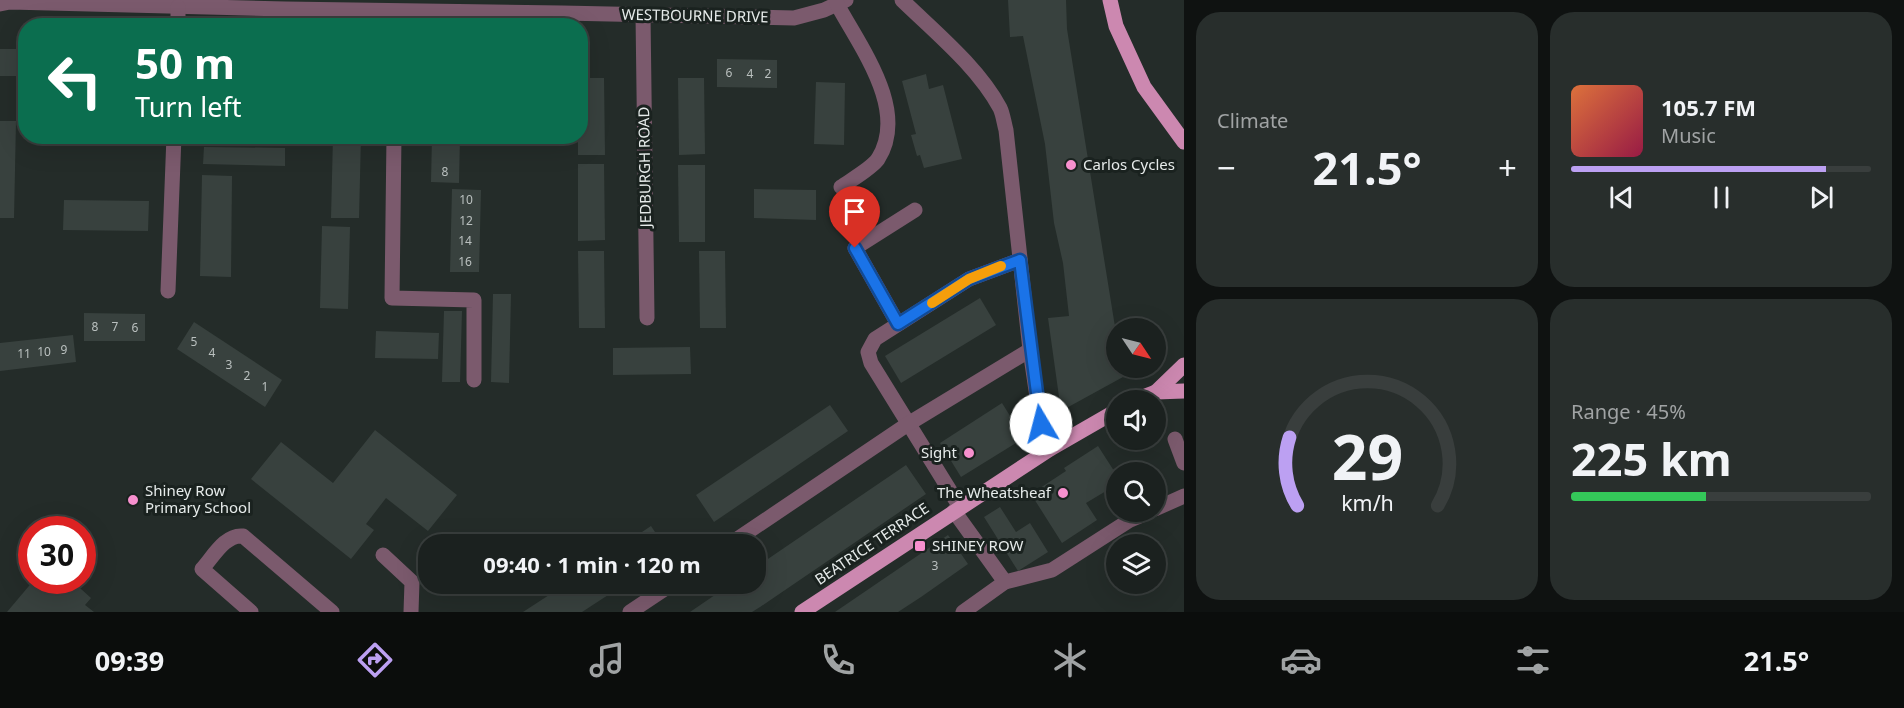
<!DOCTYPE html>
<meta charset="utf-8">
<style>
:root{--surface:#1b211f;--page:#282e2c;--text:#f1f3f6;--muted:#a0a3a4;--line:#393e3d;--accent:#bca0f2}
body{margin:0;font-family:"Noto Sans",sans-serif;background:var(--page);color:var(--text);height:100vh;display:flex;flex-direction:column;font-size:22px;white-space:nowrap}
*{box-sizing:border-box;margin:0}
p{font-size:20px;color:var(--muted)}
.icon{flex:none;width:33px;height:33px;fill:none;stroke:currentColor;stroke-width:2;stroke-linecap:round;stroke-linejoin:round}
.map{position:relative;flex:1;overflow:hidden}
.sheet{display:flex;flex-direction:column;gap:12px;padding:12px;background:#0f1211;width:720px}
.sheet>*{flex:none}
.guide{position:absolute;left:18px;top:18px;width:570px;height:126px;border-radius:24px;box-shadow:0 6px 24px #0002,0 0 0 2px var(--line);background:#0b6e4f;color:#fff;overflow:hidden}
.needle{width:39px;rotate:125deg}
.controls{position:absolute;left:1106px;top:318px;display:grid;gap:12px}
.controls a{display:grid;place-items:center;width:60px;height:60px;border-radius:50%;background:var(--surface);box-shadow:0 6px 24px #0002,0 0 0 2px var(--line);font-size:30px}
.speed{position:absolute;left:18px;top:516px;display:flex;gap:12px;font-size:30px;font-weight:700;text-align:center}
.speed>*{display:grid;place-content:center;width:78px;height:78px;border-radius:50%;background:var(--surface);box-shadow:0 6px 24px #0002,0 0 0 2px var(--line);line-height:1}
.speed .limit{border:9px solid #d22;background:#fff;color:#111}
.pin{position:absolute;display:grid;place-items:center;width:51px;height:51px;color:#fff;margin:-62px -26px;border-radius:50% 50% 50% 0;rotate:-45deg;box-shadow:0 0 6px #0007}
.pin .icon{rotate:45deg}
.me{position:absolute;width:66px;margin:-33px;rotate:352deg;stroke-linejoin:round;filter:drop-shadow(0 0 4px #0008)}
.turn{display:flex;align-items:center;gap:21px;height:126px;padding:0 18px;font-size:27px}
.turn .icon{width:78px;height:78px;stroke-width:2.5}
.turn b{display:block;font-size:42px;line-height:51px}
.big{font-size:45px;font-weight:700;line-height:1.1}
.sheet .card{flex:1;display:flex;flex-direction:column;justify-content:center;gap:9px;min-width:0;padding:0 21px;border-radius:24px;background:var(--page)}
.sheet .dial{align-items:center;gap:0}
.dial svg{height:156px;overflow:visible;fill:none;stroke:var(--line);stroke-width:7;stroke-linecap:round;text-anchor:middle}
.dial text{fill:var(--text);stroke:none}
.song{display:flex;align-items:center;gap:18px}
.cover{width:72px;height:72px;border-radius:9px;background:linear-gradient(135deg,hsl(20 70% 55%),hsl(340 70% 35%))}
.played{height:6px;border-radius:3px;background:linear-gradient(90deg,var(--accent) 85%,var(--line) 85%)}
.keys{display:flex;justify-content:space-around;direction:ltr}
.heat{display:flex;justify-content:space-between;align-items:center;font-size:33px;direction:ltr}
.charge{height:9px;border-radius:4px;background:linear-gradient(90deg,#34c759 45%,var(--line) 0)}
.sheet .tiles{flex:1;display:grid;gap:12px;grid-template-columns:repeat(2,1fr)}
.trip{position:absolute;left:418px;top:534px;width:348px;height:60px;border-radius:24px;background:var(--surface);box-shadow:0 6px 24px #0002,0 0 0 2px var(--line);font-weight:700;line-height:60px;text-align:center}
.tab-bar{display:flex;height:96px;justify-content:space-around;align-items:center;background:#0b0d0c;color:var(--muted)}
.tab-bar .icon{width:42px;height:42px}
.tab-bar .current{color:var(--accent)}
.tab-bar b{font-size:27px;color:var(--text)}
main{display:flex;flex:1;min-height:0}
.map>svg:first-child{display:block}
.building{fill:#38413e}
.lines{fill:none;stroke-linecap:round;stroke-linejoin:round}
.minor{stroke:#7b5a6d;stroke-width:15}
.major{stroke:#cc88b0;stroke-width:15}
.route-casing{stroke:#114b97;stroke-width:15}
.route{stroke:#1a73e8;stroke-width:10}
.slow{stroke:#f59e0b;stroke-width:10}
.poi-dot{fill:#f790ce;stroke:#1a221f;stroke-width:2}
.labels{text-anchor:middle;stroke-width:6;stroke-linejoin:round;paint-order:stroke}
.number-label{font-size:12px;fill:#bac0bf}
.street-label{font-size:15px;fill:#e6ebea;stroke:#1a221f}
.poi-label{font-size:15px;fill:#e6ebea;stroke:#1a221f;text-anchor:start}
</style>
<main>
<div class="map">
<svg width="1184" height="612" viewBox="0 0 1184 612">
<rect width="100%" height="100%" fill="#242c29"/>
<g class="building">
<polygon points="1008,0 1066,0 1067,29 1116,333 1116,368 1121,368 1123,377 1061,411 1048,318 1069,316 1063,263 1054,223 1045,144 1023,36 1010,37"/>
<rect x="0" y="49" width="26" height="27"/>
<polygon points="717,59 777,60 777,88 717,87"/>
<polygon points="926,74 929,89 943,85 962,159 924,168 920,155 917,156 911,135 916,134 902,81"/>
<polygon points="580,78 604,78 605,155 578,155 578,136 580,136"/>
<polygon points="678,78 704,78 705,154 679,155"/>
<polygon points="816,82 845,83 844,145 814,144"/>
<polygon points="0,121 16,121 14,218 0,218"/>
<polygon points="333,136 361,136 359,218 331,218"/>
<polygon points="432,136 460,136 459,183 431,182"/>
<polygon points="204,147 285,148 285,166 203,164"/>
<polygon points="578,164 604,164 605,240 578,241"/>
<polygon points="678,165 705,165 705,242 679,242"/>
<polygon points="202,175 232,176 231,277 200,276"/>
<polygon points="452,189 481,190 479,272 450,272"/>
<polygon points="754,189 816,190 816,220 754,218"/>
<polygon points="64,200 149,201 148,231 63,230"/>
<polygon points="322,226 350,227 348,309 320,308"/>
<polygon points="578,251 604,251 605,328 579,328"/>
<polygon points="699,251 725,251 726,328 700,328"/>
<polygon points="493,294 511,294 509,383 491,382"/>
<polygon points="980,298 996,325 901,383 885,356"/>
<polygon points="444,311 462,311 460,382 442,382"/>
<polygon points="84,313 145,314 145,341 84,341"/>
<polygon points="194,322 282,380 265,407 177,349"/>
<polygon points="376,331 439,333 438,359 375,358"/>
<polygon points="73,335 76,362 0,371 0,343"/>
<polygon points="690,347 691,374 613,375 613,348"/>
<polygon points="1002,403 1024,438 961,477 940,443"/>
<polygon points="830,405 848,431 714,522 696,495"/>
<polygon points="375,430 457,495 428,531 386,498 366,524 374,530 351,559 251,479 281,442 333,483"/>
<polygon points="1098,446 1116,474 1116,485 1086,503 1097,520 1062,543 1031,494 1066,471 1064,468"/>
<polygon points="906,465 926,494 760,607 752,612 690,612 731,584 756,584 756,567"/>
<polygon points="1000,507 1016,532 1030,523 1048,552 1018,571 984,517"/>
<polygon points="651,526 663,544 624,544"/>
<polygon points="948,535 968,564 921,597 898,612 835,612"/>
<polygon points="34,580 71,580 91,598 85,605 94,612 7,612"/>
<polygon points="566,584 625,584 582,612 523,612"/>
</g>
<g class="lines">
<g class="minor">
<path d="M902 0C935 32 978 67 1000 108 1003 114 1004 123 1006 130L1030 350 1041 424 1050 449"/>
<polyline points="0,4 10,2 285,9 562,13 794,18 824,10 846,0"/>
<path d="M837 4C860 47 909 110 878 159 872 168 851 180 841 187"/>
<polyline points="643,15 647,318"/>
<polyline points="178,26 178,7"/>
<polyline points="394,136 392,298 474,300 474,380"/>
<polyline points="168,291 174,136"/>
<polyline points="898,324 855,248 915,210"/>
<polyline points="1175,439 1184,463"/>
<polyline points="960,507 871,363 868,352 875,339 969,279 1020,260"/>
<polyline points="1155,509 1184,496"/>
<polyline points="954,511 1005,582 1052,570 1130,520 1149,512"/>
<polyline points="730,544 908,424 1030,350"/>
<polyline points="383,555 412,582 411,612"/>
<path d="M251 612 202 569C213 557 225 534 243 536L332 612"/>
<polyline points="630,612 672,584"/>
<polyline points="963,612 1005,582"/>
</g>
<g class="major">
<polyline points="1110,0 1116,26 1144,87 1184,142"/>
<polyline points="1156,392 1184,365"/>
<polyline points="1135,400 1156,392 1184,391"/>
<polyline points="802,612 1050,449 1116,411"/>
</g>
</g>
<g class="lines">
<defs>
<polyline id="route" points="855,248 898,324 969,279 1020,260 1041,424"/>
</defs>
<use href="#route" class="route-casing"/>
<use href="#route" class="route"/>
<polyline class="slow" points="932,303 969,279 1001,266"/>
</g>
<g class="poi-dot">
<circle cx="1071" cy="165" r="6"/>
<circle cx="969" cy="453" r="6"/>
<circle cx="1063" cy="493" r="6"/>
<circle cx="133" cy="500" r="6"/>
<rect x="914" y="540" width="12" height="12" rx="3"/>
</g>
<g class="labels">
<g class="number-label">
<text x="729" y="77">6</text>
<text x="750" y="78">4</text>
<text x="768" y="78">2</text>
<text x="445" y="176">8</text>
<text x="466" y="204">10</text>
<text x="466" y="225">12</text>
<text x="465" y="245">14</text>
<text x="465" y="266">16</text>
<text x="95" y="331">8</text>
<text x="115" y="331">7</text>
<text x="135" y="332">6</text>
<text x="194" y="346">5</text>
<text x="64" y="354">9</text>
<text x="44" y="356">10</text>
<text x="212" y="357">4</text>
<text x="24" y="358">11</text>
<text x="229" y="369">3</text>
<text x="247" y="380">2</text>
<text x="265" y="391">1</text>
<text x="935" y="570">3</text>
</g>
<g class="street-label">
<text transform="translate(695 16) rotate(1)" y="5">WESTBOURNE DRIVE</text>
<text transform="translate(645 167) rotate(-91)" y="5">JEDBURGH ROAD</text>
<text transform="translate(872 544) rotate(-34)" y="5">BEATRICE TERRACE</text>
</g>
<g class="poi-label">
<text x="1083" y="170">Carlos Cycles</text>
<text x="957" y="458" text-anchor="end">Sight</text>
<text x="145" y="496">Shiney Row<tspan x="145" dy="17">Primary School</tspan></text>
<text x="1051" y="498" text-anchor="end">The Wheatsheaf</text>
<text x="932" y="551">SHINEY ROW</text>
</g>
</g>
</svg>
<div class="controls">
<a><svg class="needle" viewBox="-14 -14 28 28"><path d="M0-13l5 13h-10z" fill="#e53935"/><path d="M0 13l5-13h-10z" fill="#a0a3a4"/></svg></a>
<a><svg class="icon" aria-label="sound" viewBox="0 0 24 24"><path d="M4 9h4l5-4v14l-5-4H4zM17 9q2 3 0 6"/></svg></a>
<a><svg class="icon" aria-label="search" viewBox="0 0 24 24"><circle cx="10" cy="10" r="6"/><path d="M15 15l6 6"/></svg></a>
<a><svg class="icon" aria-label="layers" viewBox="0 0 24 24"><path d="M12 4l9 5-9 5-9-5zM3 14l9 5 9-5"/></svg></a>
</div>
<div class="speed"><div class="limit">30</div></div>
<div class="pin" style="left:855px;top:248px;background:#d93025"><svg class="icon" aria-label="arrive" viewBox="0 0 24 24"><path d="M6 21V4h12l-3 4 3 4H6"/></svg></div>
<svg class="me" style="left:1041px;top:424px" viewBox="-20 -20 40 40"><circle r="19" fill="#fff"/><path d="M0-13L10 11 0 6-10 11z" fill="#1a73e8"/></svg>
<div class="trip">09:40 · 1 min · 120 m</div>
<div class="guide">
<div class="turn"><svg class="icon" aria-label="left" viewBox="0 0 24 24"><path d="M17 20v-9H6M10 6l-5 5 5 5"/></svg><div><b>50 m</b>Turn left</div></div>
</div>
</div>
<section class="sheet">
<div class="tiles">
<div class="card"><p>Climate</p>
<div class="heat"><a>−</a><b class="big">21.5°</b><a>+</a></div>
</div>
<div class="card">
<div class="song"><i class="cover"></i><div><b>105.7 FM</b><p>Music</p></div></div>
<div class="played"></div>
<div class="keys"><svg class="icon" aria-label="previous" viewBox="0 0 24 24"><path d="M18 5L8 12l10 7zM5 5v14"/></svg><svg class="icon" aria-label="pause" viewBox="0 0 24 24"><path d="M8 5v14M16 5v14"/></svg><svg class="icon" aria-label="next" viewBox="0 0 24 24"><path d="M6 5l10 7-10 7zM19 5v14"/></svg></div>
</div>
<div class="card dial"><svg viewBox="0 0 100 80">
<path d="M14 69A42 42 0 1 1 86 69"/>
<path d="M14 69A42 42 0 0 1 10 34" stroke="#bca0f2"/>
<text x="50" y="56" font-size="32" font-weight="700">29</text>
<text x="50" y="72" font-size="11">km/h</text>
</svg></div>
<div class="card"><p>Range · 45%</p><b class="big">225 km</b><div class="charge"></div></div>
</div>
</section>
</main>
<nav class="tab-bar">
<b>09:39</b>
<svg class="icon current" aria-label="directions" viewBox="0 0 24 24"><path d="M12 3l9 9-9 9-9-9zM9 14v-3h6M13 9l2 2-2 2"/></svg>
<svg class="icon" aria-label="music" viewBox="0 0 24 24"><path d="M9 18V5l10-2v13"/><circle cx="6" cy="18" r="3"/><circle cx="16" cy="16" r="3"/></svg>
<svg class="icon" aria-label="phone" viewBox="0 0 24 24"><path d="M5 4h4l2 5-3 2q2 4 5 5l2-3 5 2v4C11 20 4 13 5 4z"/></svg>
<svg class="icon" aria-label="climate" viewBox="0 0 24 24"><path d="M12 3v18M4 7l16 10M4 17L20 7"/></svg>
<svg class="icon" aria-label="car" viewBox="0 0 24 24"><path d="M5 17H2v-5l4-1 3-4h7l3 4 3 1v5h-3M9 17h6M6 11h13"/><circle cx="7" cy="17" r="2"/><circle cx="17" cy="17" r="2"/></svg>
<svg class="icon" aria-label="filters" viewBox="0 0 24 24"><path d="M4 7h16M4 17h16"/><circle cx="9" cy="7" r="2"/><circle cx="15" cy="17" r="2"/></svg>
<b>21.5°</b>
</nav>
